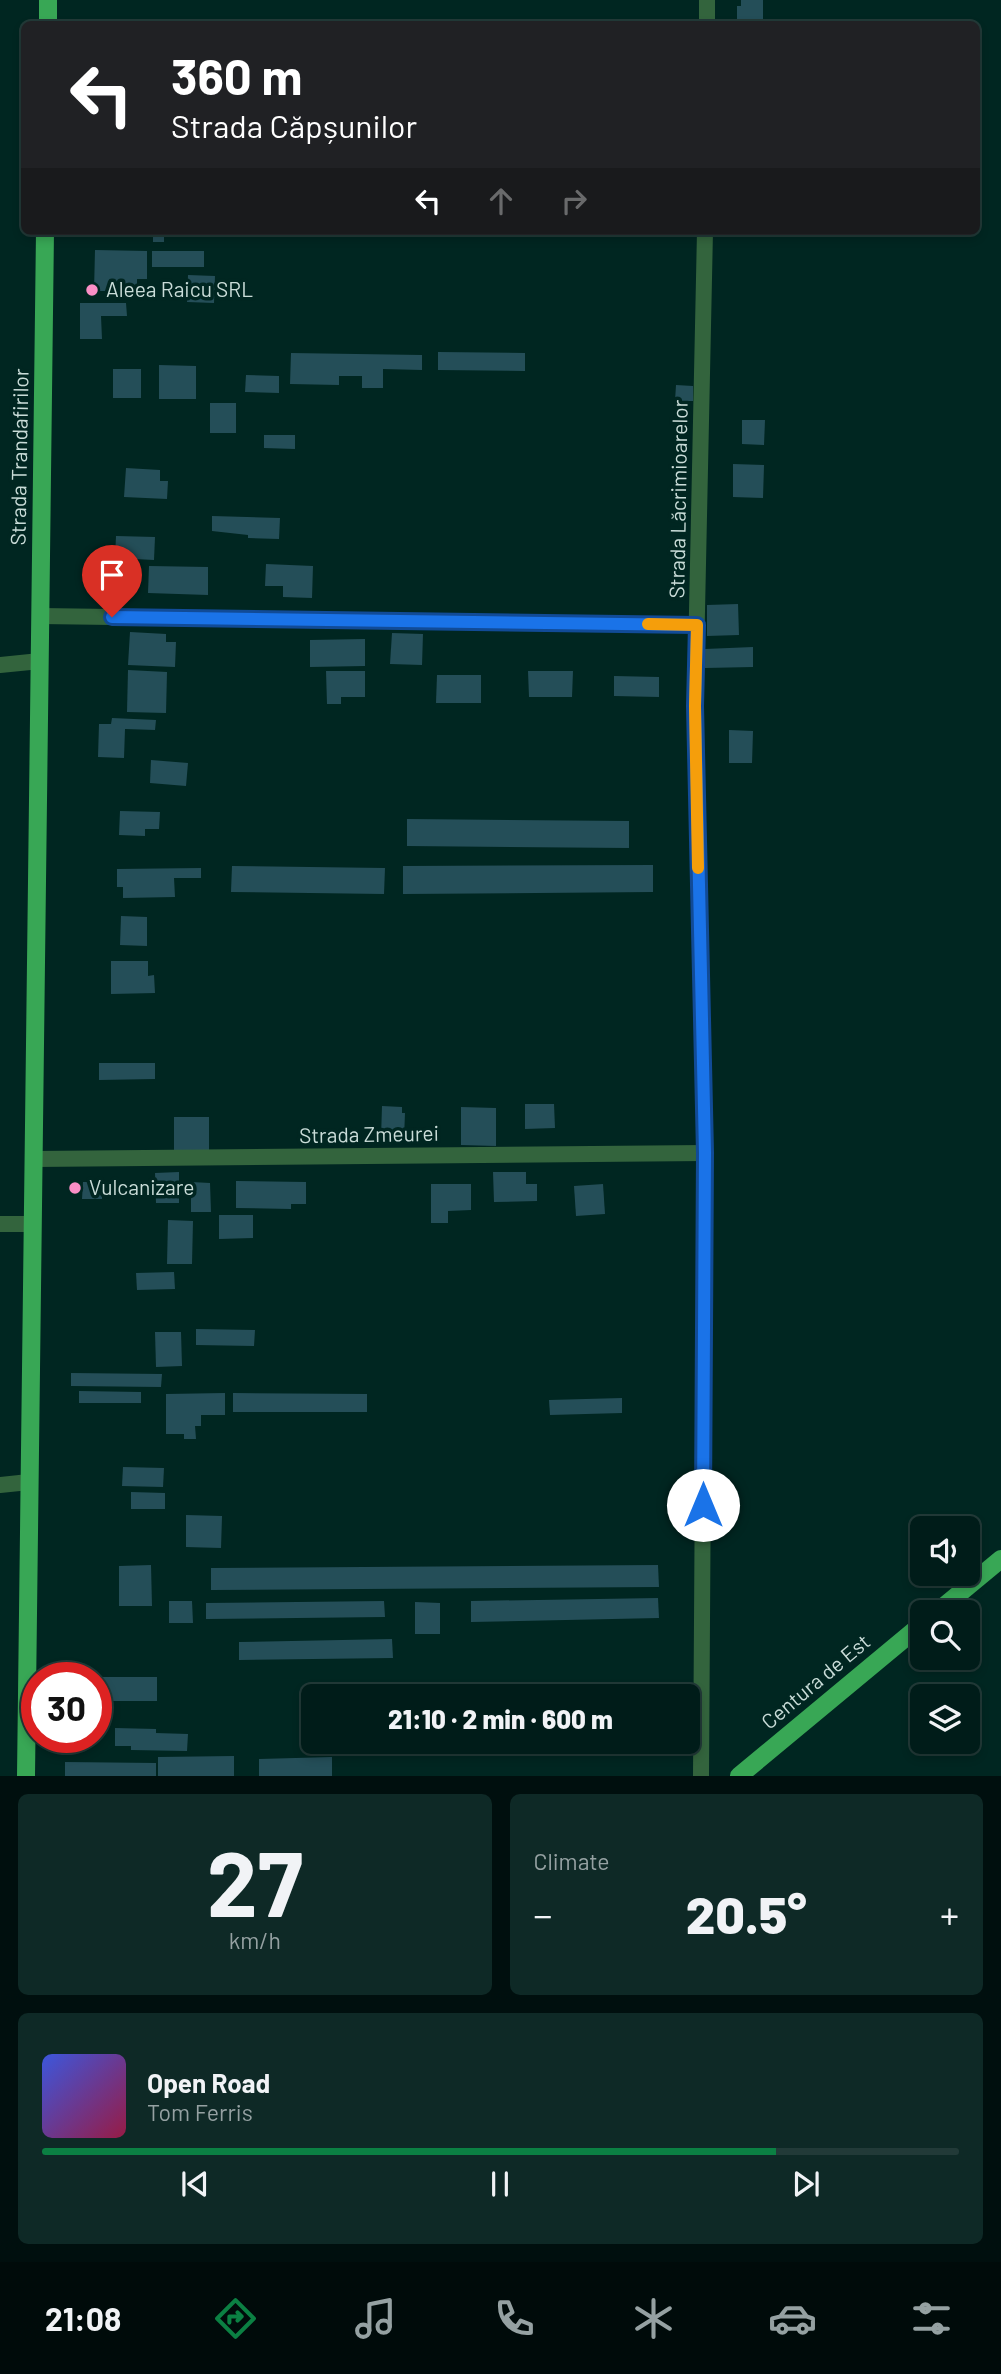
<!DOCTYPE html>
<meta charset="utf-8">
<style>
:root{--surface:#001c19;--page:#0e2926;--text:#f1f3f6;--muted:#95a1a2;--line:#223a38;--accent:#0b8043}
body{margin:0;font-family:Barlow,sans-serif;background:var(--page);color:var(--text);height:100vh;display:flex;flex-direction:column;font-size:26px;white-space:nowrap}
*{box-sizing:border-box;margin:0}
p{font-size:23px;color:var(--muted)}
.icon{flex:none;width:38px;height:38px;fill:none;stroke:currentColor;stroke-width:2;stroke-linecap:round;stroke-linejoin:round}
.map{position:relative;height:1776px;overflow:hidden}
.sheet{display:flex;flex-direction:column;gap:18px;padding:18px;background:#000f0e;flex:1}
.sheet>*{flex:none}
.hud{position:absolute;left:21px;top:21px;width:959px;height:214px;border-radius:10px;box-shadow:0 4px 10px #0003,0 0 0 2px var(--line);background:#202124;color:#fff;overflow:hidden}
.controls{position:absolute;left:910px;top:1516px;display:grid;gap:14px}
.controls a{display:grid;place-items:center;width:70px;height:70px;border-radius:10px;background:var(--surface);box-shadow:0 4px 10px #0003,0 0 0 2px var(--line);font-size:35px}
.speed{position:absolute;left:21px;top:1662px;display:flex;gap:14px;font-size:35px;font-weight:700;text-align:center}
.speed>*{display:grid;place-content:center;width:91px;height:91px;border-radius:50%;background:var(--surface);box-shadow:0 4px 10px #0003,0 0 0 2px var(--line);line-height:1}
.speed .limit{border:10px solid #d22;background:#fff;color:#111}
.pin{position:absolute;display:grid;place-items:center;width:60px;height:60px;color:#fff;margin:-72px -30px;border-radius:50% 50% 50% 0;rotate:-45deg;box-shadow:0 0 7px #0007}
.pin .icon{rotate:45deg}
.me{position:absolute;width:77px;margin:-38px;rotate:0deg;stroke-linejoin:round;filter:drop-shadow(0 0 5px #0008)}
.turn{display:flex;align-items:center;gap:24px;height:147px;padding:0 35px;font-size:32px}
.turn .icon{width:91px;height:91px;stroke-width:2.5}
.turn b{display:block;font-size:49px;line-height:60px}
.lanes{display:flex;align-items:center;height:66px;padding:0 35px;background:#0003;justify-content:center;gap:35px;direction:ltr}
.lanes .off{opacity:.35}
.big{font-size:52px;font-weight:800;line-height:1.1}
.sheet .widget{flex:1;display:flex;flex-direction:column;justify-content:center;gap:10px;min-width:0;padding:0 24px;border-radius:10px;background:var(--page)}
.sheet .dial{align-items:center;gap:0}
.dial b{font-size:91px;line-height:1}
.song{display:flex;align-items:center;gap:21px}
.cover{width:84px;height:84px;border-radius:10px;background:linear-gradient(135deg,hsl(230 70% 55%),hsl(340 70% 35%))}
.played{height:7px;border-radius:4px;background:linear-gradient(90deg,var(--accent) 80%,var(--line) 80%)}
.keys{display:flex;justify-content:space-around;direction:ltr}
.heat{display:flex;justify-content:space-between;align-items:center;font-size:38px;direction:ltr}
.sheet .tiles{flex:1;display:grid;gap:18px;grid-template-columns:1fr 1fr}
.widget:last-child{grid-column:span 2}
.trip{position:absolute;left:301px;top:1684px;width:399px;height:70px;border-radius:10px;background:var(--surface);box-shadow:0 4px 10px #0003,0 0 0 2px var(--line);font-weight:800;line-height:70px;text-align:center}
.tab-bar{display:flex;height:112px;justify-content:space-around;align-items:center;background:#000b0a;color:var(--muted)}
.tab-bar .icon{width:49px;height:49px}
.tab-bar .selected{color:var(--accent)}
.tab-bar b{font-size:32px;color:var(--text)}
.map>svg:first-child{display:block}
.building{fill:#244e58}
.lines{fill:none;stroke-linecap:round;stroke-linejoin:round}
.street{stroke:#33643d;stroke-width:16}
.primary{stroke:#38a755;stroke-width:18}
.route-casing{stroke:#114b97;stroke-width:18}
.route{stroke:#1a73e8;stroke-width:12}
.slow{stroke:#f59e0b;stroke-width:12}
.poi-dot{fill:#fa8fc6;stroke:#002621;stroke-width:2.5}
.labels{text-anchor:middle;stroke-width:7;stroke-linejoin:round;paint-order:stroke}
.poi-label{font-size:21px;fill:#c9dcd8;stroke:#002621;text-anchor:start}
.street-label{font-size:21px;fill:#c9dcd8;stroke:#002621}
</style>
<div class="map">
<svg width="1001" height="1776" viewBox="0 0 1001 1776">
<rect width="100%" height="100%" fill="#002621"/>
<g class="building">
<polygon points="741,0 763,0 763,24 737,24 737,6 741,6"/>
<polygon points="143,231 168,231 168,236 164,236 164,242 153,242 153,234 143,234"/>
<polygon points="95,250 147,251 147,279 137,279 137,291 94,291"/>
<rect x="152" y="251" width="52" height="16"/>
<polygon points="188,275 215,276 214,303 187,302"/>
<polygon points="80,303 126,303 127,316 101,316 102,339 80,339"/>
<polygon points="438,352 525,353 525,371 438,370"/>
<polygon points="291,353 422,355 422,370 383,369 383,388 362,388 362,376 339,376 339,385 290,384"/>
<polygon points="159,365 196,366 196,399 159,399"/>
<rect x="113" y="369" width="28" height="29"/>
<polygon points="246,375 279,376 279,393 245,392"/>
<polygon points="676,385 693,386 693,401 675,401"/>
<rect x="210" y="403" width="26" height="30"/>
<polygon points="742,420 765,420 764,445 742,444"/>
<polygon points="264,435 295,435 295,449 264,448"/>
<polygon points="733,464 764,465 763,498 733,497"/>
<polygon points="126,468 160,470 160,481 168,481 167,499 124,497"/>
<polygon points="212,516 280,518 279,539 248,538 248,535 212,531"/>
<polygon points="116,536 155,537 154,560 115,558"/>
<polygon points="266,564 313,566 312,598 283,597 283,586 265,586"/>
<polygon points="149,566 208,567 208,595 148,593"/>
<polygon points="738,604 739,635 707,636 707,605"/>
<polygon points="130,632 166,634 166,642 176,642 175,667 128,665"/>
<polygon points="392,633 423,634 422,665 390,664"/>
<polygon points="365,639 365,666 310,667 310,640"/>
<polygon points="753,647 753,667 705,668 705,649"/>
<polygon points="128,670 167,672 166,713 127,712"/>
<polygon points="326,671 365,671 365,697 341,697 341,704 327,704"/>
<polygon points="528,671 573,671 572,697 529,697"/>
<polygon points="437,675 481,675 481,703 436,703"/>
<polygon points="614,676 659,677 659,697 614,696"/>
<polygon points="112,718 156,720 155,730 125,729 124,758 98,757 99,724 111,724"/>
<polygon points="729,730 753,731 752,763 729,763"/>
<polygon points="151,760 188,763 186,786 150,783"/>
<polygon points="120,811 160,812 159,829 145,829 145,836 119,835"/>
<polygon points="407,819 629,821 629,848 407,846"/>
<polygon points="653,865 653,892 403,894 403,866"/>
<polygon points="232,866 385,868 384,894 231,892"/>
<polygon points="201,868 201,878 174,878 175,897 123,898 123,887 117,887 117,869"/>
<polygon points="121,916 147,917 147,946 120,945"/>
<polygon points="111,961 148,961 148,976 154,975 155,993 111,994"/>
<polygon points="99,1063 155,1063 155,1079 99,1080"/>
<polygon points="525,1104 554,1104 555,1128 525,1129"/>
<polygon points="382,1106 402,1107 402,1113 405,1113 404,1139 381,1138"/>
<polygon points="461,1107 496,1108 496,1146 461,1145"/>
<rect x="174" y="1117" width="35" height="34"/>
<polygon points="179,1172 179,1203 156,1203 155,1173"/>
<polygon points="493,1172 526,1172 526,1184 537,1184 537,1201 494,1202"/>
<polygon points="236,1181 306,1182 306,1204 291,1204 291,1209 236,1208"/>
<polygon points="83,1182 102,1182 102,1199 82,1199"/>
<polygon points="191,1182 210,1183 211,1212 191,1212"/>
<polygon points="431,1184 471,1184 471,1210 448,1211 448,1223 431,1223"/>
<polygon points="603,1184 605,1214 576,1216 574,1186"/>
<polygon points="219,1215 253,1215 253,1238 219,1239"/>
<polygon points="168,1220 193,1221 192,1264 167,1264"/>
<polygon points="174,1272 175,1289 137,1290 136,1273"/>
<polygon points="196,1329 255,1330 254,1346 196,1345"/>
<polygon points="155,1332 181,1332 182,1366 156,1367"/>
<polygon points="71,1373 162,1374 161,1387 71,1386"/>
<polygon points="79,1391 141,1392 141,1403 79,1403"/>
<polygon points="225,1393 225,1415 201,1415 201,1426 195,1426 196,1439 184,1439 184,1434 166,1434 166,1394"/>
<polygon points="233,1393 367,1394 367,1412 233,1412"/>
<polygon points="622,1398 622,1413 550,1415 549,1400"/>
<polygon points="123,1467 164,1468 163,1487 122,1486"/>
<polygon points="131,1492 165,1493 165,1509 131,1509"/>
<polygon points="186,1515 222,1516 221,1548 186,1547"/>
<polygon points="151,1565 152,1606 119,1606 119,1566"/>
<polygon points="658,1565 659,1587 211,1590 211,1568"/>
<polygon points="658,1598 659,1618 471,1622 471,1601"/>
<polygon points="169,1601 192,1601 193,1623 169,1623"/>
<polygon points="384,1601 385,1617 206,1619 206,1603"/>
<polygon points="415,1602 440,1603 440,1634 415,1634"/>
<polygon points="392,1639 393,1658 239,1660 239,1642"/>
<rect x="103" y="1677" width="54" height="24"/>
<polygon points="115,1728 156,1729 156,1733 188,1734 187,1751 131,1750 131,1746 115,1746"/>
<polygon points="234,1756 234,1776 158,1776 158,1757"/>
<polygon points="332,1757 332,1776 259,1776 259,1759"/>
<polygon points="65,1762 156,1763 156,1776 65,1776"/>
</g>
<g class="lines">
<g class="street">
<polyline points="707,24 707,0"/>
<polyline points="40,616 697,625"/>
<polyline points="0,665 40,661"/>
<polyline points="34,1159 705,1153"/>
<polyline points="0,1224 33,1224"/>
<polyline points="0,1485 29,1482"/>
<polyline points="701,1776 705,1153 695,706 705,231"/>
</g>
<g class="primary">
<polyline points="48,24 48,0"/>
<polyline points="937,1612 1001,1559"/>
<polyline points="26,1776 45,231"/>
<polyline points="739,1776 922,1624"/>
</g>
</g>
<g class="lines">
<defs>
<polyline id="route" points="112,617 697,625 695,706 705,1153 703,1505"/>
</defs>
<use href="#route" class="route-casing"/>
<use href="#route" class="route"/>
<polyline class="slow" points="648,624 697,625 695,706 698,868"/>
</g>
<g class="poi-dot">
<circle cx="92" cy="290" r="7"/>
<circle cx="75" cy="1188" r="7"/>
</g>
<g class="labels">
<g class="poi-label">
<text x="106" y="297">Aleea Raicu SRL</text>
<text x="89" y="1195">Vulcanizare</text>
</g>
<g class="street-label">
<text transform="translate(20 457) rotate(-89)" y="7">Strada Trandafirilor</text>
<text transform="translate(679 499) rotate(-89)" y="7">Strada Lăcrimioarelor</text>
<text transform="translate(369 1135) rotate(-1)" y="7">Strada Zmeurei</text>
<text transform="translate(816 1682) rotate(-40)" y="7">Centura de Est</text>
</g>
</g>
</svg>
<div class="controls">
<a><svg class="icon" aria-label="sound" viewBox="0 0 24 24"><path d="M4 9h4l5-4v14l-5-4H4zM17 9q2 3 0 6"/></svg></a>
<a><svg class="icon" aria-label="search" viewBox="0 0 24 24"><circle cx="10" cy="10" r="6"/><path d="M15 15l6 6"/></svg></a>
<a><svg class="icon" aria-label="layers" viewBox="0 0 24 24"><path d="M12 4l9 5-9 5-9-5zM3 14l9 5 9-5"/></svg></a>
</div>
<div class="speed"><div class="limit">30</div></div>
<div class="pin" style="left:112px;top:617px;background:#d93025"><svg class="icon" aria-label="arrive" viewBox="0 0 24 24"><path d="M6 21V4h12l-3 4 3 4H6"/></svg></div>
<svg class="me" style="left:703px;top:1505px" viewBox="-20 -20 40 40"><circle r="19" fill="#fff"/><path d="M0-13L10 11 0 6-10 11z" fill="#1a73e8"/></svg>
<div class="trip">21:10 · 2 min · 600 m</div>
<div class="hud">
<div class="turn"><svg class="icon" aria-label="left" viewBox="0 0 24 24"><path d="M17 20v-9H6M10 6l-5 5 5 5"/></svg><div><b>360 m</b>Strada Căpșunilor</div></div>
<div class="lanes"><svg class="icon" aria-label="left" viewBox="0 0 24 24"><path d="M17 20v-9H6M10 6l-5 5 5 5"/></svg><svg class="icon off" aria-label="ahead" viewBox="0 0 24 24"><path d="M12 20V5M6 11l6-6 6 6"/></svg><svg class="icon off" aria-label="right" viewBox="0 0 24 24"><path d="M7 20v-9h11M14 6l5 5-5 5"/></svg></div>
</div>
</div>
<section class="sheet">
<div class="tiles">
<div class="widget dial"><b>27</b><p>km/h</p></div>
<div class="widget"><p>Climate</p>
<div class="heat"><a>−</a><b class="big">20.5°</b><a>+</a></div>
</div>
<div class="widget">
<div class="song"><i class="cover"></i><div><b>Open Road</b><p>Tom Ferris</p></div></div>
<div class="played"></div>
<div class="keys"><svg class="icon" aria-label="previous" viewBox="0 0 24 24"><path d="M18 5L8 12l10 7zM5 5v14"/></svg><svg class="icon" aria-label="pause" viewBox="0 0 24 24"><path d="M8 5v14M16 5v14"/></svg><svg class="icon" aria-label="next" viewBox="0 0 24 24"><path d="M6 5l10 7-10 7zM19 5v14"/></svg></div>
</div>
</div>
</section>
<nav class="tab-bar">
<b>21:08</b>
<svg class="icon selected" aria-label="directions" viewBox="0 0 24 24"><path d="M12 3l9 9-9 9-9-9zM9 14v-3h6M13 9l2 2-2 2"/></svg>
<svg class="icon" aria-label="music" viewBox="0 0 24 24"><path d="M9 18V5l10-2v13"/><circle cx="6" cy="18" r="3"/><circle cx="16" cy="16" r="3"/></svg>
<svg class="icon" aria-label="phone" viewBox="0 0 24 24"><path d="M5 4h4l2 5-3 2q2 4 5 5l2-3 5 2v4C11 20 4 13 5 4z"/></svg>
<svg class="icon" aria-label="climate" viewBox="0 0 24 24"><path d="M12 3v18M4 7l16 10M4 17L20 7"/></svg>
<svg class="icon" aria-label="car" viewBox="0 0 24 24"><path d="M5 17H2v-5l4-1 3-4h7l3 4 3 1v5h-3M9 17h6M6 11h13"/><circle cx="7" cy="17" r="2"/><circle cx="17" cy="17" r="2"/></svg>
<svg class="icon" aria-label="filters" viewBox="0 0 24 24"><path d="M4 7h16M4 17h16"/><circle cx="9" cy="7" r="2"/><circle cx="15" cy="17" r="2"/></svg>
</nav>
